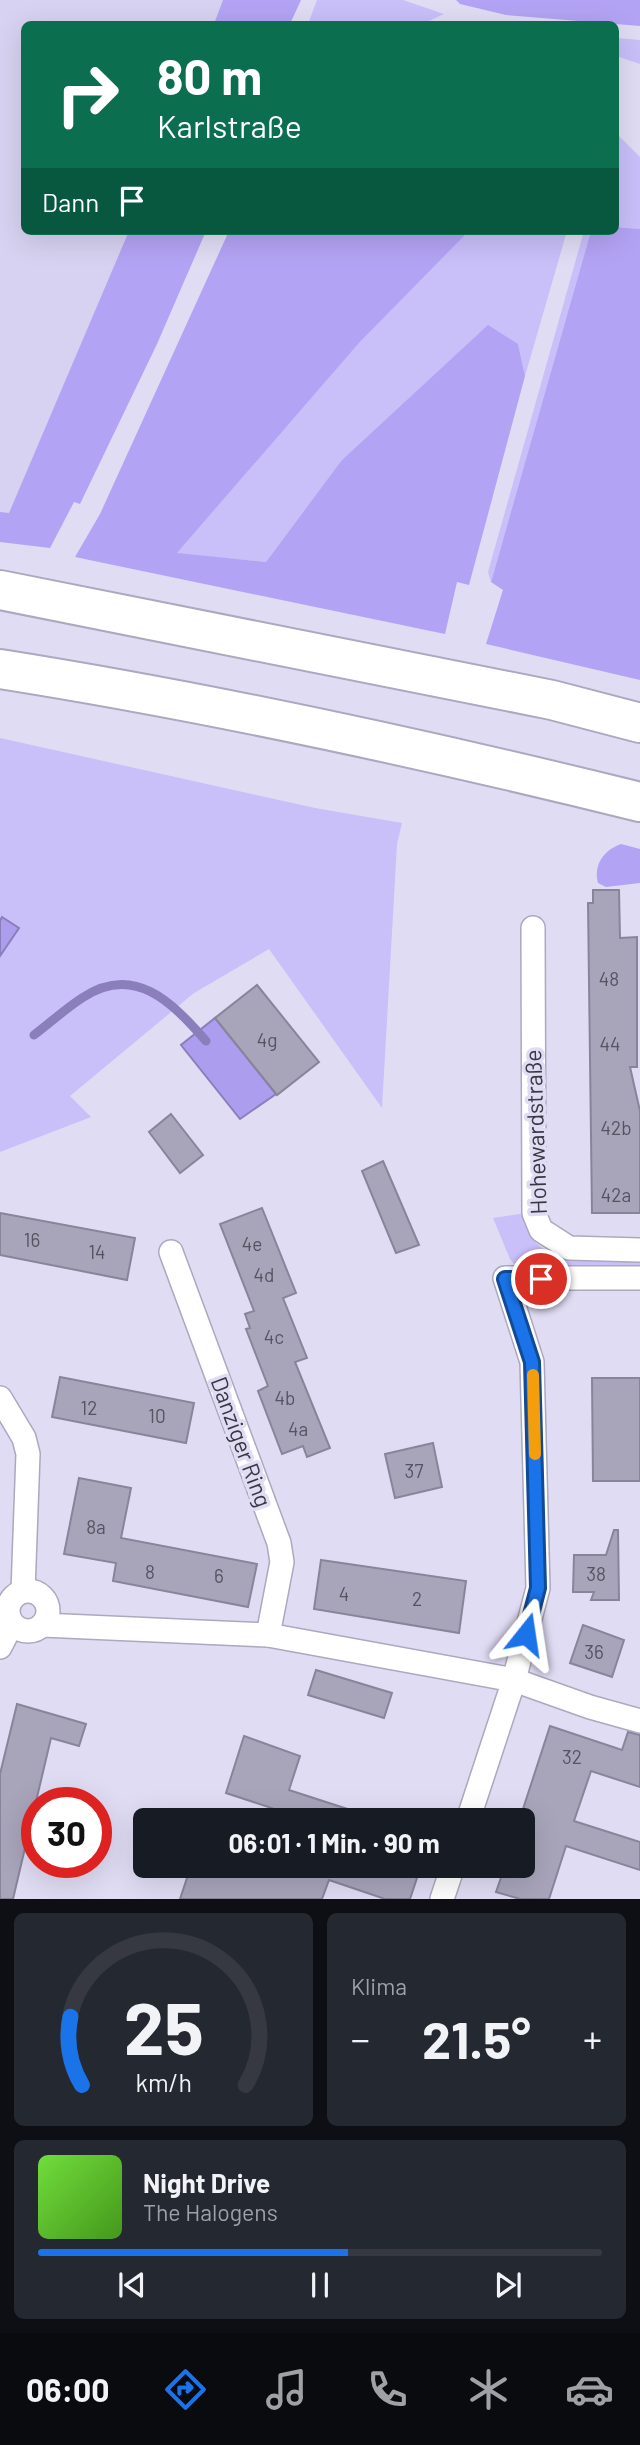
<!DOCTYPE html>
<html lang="de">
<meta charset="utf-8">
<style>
:root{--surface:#171b24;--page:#242831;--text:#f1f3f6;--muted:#9ea1a6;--line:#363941;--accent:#1a73e8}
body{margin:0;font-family:Barlow,sans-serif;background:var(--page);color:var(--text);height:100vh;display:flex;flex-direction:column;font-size:26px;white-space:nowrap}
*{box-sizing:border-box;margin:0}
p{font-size:23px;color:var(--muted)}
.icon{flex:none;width:38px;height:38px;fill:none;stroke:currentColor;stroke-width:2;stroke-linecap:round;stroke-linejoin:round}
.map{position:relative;height:1899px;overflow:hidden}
.side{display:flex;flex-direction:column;gap:14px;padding:14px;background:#0d0f14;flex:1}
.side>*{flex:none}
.hud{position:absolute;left:21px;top:21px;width:598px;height:214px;border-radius:10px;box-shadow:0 7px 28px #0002;background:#0b6e4f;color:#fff;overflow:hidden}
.speed{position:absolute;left:21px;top:1787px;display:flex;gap:14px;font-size:35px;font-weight:700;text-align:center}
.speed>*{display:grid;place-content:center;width:91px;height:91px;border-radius:50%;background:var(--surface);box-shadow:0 7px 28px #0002;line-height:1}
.speed .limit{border:10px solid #d22;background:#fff;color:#111}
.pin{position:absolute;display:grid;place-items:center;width:60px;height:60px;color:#fff;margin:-30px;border:4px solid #fff;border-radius:50%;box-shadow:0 2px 7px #0007}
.me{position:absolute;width:77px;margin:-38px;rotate:15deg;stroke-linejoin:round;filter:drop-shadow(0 0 5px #0008)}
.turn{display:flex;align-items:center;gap:24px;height:147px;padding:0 21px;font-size:32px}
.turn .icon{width:91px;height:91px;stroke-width:2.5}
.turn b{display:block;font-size:49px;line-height:60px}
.then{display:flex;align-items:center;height:66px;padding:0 21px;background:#0003;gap:14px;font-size:26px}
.big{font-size:52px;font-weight:700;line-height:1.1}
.side .widget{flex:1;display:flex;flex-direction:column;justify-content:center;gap:10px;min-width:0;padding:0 24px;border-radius:10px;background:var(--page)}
.side .dial{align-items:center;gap:0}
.dial svg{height:182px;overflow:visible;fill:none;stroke:var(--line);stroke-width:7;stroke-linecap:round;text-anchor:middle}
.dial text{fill:var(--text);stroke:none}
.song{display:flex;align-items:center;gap:21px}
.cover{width:84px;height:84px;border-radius:10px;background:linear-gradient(135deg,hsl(100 70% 55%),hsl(100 70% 35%))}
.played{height:7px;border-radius:4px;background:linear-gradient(90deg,var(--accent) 55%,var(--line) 55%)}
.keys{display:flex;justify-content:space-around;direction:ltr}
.heat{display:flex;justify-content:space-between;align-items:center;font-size:38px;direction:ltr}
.side .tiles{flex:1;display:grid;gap:14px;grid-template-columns:1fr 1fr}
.widget:last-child{grid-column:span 2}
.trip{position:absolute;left:133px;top:1808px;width:402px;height:70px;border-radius:10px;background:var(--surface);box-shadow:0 7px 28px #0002;font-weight:700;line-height:70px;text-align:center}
.dock{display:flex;height:112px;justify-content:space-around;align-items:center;background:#090b0e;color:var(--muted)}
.dock .icon{width:49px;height:49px}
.dock .active{color:var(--accent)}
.dock b{font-size:32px;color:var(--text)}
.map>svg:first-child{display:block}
.built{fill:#d7d2f1}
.green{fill:#c9bff9}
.forest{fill:#b3a3f4}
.water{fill:#ad9dee;stroke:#8a7fba;stroke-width:2}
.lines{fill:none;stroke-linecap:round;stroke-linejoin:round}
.stream{stroke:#8a7fba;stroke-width:9}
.building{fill:#a8a5bb;stroke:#88859b;stroke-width:2}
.minor-casing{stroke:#aca8be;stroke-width:26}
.motorway-casing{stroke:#aca8be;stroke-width:42}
.minor{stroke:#fff;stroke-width:23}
.motorway{stroke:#fff;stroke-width:38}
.route-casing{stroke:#114b97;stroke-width:18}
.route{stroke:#1a73e8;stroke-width:12}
.slow{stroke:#f59e0b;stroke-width:12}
.labels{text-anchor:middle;stroke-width:7;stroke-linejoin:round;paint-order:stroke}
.number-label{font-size:19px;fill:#555360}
.street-label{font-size:23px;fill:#393841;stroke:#e0dcf4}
</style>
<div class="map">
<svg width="640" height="1899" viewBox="0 0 640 1899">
<rect width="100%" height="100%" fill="#e0dcf4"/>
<polygon class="built" points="0,0 249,0 239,24 24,24 24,231 149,231 19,523 0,520"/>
<g class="green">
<polygon points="317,0 403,0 444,14 422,24 308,24"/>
<polygon points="616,38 640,40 640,64 616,56"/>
<polygon points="616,133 640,157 640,229 616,227"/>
<polygon points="469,231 567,231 525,376 518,344 341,461 266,562 176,554 359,343"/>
<polygon points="584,231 591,231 491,582 488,572"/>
<polygon points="0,738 315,808 402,823 397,844 382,1108 269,949 194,993 70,1096 91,1117 0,1152"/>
<path d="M526 1213C526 1229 531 1241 545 1250L640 1258V1265H515L510 1259 493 1218Z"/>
</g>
<g class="forest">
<polygon points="223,0 301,0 290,24 214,24"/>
<polygon points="456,0 640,0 640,26 506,15 460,4"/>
<polygon points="616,227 640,229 640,680 486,644 503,590 491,582 591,231 616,231"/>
<polygon points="129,231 206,231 157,344 80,504 74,502 50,548 0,542 0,512 9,513"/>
<polygon points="229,231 469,231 359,343 177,553 266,562 341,461 488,325 518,344 525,376 469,585 457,582 445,634 75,557 100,514"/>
<path d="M621 844 640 849V883L606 887 598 883C593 865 604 850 621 844Z"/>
</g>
<g class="water">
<polygon points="2,917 19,928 0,956 0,921"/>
<polygon points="215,1018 276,1094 240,1119 181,1045"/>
</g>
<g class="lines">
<path class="stream" d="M34 1035C50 1023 65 1009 82 998 134 963 172 1002 206 1041"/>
</g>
<g class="building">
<polygon points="593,890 619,890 620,938 637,937 637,1067 630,1067 640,1111 640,1213 592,1213 588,903 593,903"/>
<polygon points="257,985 319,1062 277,1095 215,1018"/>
<polygon points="171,1114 203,1155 180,1173 149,1132"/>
<polygon points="383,1161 419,1245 396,1253 362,1171"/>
<polygon points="262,1208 296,1293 283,1298 307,1358 295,1362 330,1448 307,1457 303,1446 282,1454 258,1391 268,1386 246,1329 250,1328 245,1314 254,1311 220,1224"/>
<polygon points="0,1213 135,1238 127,1280 0,1255"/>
<polygon points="60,1377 194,1403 186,1443 52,1417"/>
<polygon points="592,1378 640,1378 640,1481 593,1481"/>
<polygon points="433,1443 442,1487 395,1498 385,1454"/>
<polygon points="79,1478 131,1488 121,1538 257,1564 248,1607 113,1581 116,1563 64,1554"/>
<polygon points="614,1530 618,1530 619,1600 591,1600 594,1592 573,1592 574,1555 606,1555"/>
<polygon points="321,1560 466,1581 459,1633 314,1609"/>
<polygon points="583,1625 624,1640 612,1677 570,1663"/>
<polygon points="316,1670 392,1693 384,1718 308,1695"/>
<polygon points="17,1704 86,1724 79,1746 51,1738 13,1899 0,1899 0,1774"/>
<polygon points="550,1726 622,1750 628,1732 640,1735 640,1787 591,1771 574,1821 640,1842 640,1870 566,1846 549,1899 520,1899 496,1892 505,1866 523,1866 523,1809"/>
<polygon points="244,1736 300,1756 289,1790 366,1815 365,1820 308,1820 226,1793"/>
<polygon points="191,1866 421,1866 410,1899 385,1899 329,1880 322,1899 180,1899"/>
</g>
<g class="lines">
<defs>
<g id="minor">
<polyline points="533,928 534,1213 541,1230 569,1248 640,1250"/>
<polyline points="171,1252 279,1543 282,1562 268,1635"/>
<polyline points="0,1398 24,1438 28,1454 23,1591"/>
<circle cx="28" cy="1611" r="20"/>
<polyline points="42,1625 268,1635 514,1680 590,1707 640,1721"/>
<polyline points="0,1647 12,1624"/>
<polyline points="468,1820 514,1680 538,1588 532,1362 505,1278 640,1278"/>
<polyline points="442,1899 453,1866"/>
</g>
<g id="motorway">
<polyline points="0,590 552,700 640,723"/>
<path d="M0 669C215 703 429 750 640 802"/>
</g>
</defs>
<use href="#minor" class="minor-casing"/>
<use href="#motorway" class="motorway-casing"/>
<use href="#minor" class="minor"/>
<use href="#motorway" class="motorway"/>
</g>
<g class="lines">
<defs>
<polyline id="route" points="526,1634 538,1588 532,1362 505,1279 541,1279"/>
</defs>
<use href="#route" class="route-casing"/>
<use href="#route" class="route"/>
<polyline class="slow" points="533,1375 535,1454"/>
</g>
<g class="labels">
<g class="number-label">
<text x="609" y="986">48</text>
<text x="267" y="1047">4g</text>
<text x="610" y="1051">44</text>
<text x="616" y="1135">42b</text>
<text x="616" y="1202">42a</text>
<text x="32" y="1247">16</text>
<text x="252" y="1251">4e</text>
<text x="97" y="1259">14</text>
<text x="264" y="1282">4d</text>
<text x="274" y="1344">4c</text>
<text x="285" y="1405">4b</text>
<text x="89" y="1415">12</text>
<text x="157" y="1423">10</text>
<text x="298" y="1436">4a</text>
<text x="414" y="1478">37</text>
<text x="96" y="1534">8a</text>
<text x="150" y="1579">8</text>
<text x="596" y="1581">38</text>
<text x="219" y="1583">6</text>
<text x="344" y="1601">4</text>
<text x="417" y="1606">2</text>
<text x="594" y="1659">36</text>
<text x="572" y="1764">32</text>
</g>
<g class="street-label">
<text transform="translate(536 1132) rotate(-92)" y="8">Hohewardstraße</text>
<text transform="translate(241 1442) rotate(70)" y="8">Danziger Ring</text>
</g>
</g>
</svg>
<div class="speed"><div class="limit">30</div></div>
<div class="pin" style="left:541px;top:1279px;background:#d93025"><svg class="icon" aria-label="arrive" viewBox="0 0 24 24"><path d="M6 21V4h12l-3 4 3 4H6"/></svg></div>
<svg class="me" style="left:526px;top:1634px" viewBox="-20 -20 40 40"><path d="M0-17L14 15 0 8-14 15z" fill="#1a73e8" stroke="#fff" stroke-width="4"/></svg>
<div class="trip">06:01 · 1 Min. · 90 m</div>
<div class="hud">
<div class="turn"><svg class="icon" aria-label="right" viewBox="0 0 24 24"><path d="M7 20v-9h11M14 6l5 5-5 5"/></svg><div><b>80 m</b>Karlstraße</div></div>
<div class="then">Dann<svg class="icon" aria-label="arrive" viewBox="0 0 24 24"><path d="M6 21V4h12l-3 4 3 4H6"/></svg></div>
</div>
</div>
<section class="side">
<div class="tiles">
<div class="widget dial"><svg viewBox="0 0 100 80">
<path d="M14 69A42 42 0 1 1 86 69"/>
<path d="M14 69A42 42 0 0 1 9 39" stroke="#1a73e8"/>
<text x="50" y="56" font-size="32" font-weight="700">25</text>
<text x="50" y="72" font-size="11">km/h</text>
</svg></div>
<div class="widget"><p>Klima</p>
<div class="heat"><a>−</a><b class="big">21.5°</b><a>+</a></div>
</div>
<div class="widget">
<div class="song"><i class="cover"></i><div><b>Night Drive</b><p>The Halogens</p></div></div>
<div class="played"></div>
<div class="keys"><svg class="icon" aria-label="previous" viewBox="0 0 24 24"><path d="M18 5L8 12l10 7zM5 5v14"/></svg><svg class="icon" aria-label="pause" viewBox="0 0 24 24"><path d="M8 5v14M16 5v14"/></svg><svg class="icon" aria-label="next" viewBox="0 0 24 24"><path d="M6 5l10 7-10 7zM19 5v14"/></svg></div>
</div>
</div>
</section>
<nav class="dock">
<b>06:00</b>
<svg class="icon active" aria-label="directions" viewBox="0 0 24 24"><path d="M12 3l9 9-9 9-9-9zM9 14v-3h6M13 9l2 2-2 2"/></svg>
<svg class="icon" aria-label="music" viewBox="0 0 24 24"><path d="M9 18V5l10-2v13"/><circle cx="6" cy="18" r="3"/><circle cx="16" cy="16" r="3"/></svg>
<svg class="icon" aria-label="phone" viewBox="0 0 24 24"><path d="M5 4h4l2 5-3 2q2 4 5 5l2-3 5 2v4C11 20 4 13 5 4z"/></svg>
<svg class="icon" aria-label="climate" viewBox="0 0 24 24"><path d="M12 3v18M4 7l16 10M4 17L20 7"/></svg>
<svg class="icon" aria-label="car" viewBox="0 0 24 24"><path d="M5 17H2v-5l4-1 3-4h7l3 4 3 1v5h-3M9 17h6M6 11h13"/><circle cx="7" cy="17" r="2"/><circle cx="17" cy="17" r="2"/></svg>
</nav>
